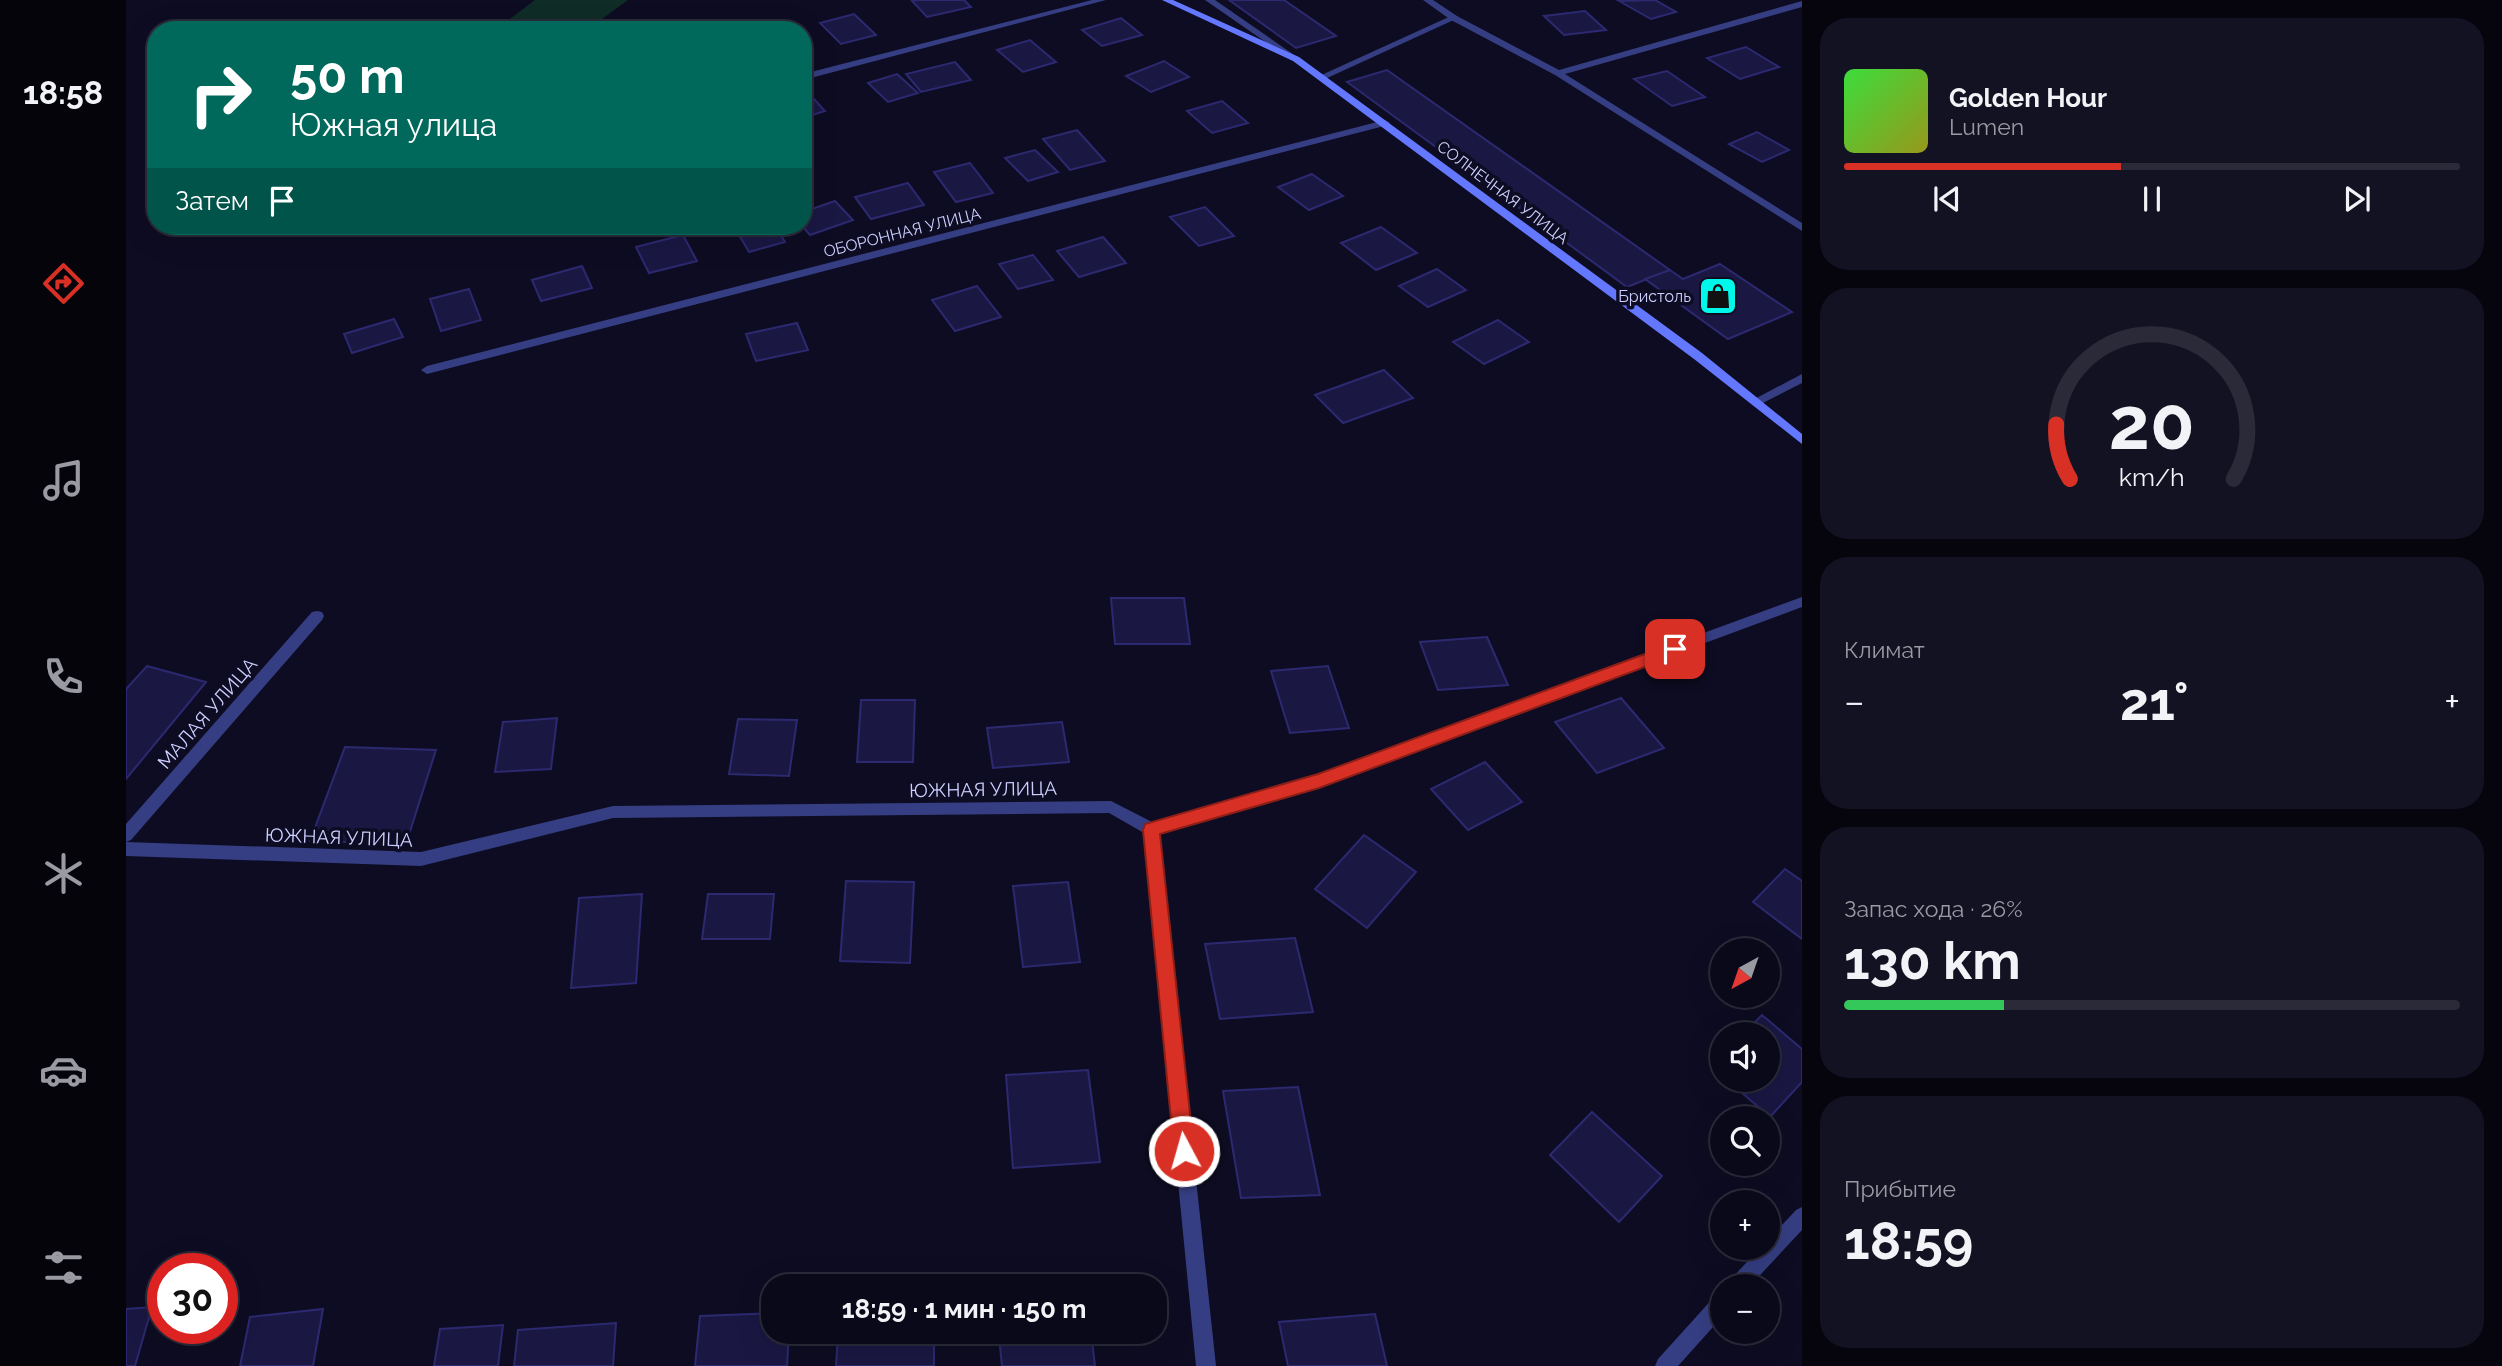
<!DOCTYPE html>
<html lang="ru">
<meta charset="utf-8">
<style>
:root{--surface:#0a091a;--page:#131223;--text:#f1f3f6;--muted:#999aa2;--line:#2a2a39;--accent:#d93025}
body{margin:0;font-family:Raleway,sans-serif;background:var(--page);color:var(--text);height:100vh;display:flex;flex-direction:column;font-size:26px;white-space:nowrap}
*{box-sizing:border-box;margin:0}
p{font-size:23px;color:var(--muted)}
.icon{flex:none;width:38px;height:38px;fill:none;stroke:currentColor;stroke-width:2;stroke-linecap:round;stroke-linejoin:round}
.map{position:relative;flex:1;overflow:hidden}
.sheet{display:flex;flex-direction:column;gap:18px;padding:18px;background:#06050e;width:700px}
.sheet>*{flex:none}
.guide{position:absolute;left:21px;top:21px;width:665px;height:214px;border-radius:28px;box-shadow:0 7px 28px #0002,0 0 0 2px var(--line);background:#00695c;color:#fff;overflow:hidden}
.needle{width:46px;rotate:220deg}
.tools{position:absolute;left:1584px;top:938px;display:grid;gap:14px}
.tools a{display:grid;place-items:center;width:70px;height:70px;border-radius:50%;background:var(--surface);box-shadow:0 7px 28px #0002,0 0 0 2px var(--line);font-size:35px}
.speed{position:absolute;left:21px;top:1253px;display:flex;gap:14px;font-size:35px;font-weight:700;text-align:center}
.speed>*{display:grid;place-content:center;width:91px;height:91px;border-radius:50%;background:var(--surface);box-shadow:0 7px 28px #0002,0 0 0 2px var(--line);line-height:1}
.speed .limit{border:10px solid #d22;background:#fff;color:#111}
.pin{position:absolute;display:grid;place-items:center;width:60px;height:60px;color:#fff;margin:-30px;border-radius:14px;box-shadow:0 4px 10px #0006}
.me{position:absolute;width:77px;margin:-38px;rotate:354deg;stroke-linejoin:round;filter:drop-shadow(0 0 5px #0008)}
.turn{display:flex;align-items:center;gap:24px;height:147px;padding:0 28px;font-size:32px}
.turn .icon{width:91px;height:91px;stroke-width:2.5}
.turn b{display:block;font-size:49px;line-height:60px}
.then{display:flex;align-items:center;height:66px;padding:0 28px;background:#0003;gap:14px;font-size:26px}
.big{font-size:52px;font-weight:700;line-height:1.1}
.sheet .widget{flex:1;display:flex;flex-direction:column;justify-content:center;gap:10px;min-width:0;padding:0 24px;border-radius:28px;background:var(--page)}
.sheet .dial{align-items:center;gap:0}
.dial svg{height:182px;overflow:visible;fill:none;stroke:var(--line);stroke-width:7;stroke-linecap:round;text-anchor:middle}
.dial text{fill:var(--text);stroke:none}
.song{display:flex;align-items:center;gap:21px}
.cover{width:84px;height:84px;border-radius:10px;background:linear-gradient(135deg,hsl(120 70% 55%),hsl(60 70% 35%))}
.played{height:7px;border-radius:4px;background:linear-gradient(90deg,var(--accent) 45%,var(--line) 45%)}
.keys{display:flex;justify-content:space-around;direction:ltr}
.heat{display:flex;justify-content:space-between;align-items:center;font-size:38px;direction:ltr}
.charge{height:10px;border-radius:5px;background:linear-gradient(90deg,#34c759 26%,var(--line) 0)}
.trip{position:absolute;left:635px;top:1274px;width:406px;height:70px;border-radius:28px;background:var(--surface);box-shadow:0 7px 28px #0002,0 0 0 2px var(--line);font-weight:700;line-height:70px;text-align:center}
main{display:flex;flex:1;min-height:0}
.dock{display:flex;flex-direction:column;width:126px;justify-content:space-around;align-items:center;background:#04040a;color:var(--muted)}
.dock .icon{width:49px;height:49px}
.dock .on{color:var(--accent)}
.dock b{font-size:32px;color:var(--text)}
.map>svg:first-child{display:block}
.green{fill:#0f2c26}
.building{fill:#1a1843;stroke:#2c2970;stroke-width:2}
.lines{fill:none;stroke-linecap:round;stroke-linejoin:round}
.lane{fill:#353e82;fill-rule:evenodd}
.street{fill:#353e82;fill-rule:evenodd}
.secondary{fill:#6478ff;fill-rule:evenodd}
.route{fill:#d93025;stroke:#8d1f18;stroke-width:2}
.labels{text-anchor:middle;stroke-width:7;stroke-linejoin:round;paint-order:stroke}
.far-street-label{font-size:16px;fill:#cdcfff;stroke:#0d0c22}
.far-poi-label{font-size:16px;fill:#cdcfff;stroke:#0d0c22;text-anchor:end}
.street-label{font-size:19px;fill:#cdcfff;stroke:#0d0c22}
</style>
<main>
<nav class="dock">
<b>18:58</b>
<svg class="icon on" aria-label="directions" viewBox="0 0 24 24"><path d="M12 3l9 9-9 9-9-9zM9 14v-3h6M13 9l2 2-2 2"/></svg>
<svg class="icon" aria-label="music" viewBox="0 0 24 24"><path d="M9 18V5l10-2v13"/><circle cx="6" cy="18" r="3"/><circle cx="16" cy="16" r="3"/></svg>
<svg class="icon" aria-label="phone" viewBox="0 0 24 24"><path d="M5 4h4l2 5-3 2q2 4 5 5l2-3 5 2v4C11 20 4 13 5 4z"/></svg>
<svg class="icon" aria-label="climate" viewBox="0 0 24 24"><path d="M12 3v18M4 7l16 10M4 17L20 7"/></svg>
<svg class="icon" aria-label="car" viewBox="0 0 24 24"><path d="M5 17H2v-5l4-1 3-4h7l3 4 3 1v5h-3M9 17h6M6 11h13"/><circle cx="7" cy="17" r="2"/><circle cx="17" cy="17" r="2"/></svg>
<svg class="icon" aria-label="filters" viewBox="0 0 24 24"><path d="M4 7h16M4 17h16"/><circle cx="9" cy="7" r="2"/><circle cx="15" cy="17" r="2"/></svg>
</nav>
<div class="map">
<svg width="1676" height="1366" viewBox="0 0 1676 1366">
<rect width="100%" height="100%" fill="#0d0c22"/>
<polygon class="green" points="409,0 502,0 461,30 369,30"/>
<g class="building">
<polygon points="791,0 838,0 845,7 801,17 786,1"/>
<polygon points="1103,0 1158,0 1210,36 1170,48"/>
<polygon points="1529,0 1550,12 1525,19 1493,1"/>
<polygon points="1459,11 1480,30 1438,35 1418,16"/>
<polygon points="728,14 750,35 715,44 694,23"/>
<polygon points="995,18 1016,35 976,46 956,30"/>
<polygon points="904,40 930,62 897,72 871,50"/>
<polygon points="1620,47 1653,67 1614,79 1581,58"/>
<polygon points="1038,61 1063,77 1025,92 1000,76"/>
<polygon points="829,62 845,80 795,92 780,74"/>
<polygon points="1261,70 1544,270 1501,287 1221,82"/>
<polygon points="1541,71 1579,97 1546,106 1508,79"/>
<polygon points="771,74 792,93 762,102 742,83"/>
<polygon points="677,87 699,111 677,118"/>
<polygon points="1096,101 1122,123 1086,133 1061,111"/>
<polygon points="951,130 979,161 944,170 917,139"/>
<polygon points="1631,132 1663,150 1636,162 1603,144"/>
<polygon points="909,150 932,172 902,181 879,158"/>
<polygon points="844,163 867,193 830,202 808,172"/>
<polygon points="1186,174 1217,196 1183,210 1152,187"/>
<polygon points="782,183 798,205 745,219 729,197"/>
<polygon points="709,201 727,220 684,235 676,226 677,212"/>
<polygon points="1079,207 1108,236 1073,246 1044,217"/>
<polygon points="608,226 649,226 659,242 623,252"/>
<polygon points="1255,227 1291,253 1250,270 1215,243"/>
<polygon points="557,235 571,261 523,273 510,247"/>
<polygon points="977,237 1000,263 953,277 931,251"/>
<polygon points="907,255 927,280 892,289 873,264"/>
<polygon points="1594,264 1666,312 1602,339 1519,279 1544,270 1557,279"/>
<polygon points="456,266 466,288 415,301 406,280"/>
<polygon points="1311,269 1340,290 1302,307 1273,286"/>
<polygon points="851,286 875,317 829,331 806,300"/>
<polygon points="343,289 355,320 315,331 304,299"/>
<polygon points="268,319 277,337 226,353 218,334"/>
<polygon points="1372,320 1403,342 1358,364 1327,342"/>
<polygon points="671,323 682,350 630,361 620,334"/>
<polygon points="1258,370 1287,398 1217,423 1189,395"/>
<polygon points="985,598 1058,598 1064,644 989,644"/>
<polygon points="1361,637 1382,685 1312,690 1294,642"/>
<polygon points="21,666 80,682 0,779 0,689"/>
<polygon points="1202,666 1223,728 1164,733 1145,671"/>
<polygon points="1495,698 1538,748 1471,773 1429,722"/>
<polygon points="735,700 789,700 787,762 731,762"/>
<polygon points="431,718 425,769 369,772 377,722"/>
<polygon points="612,719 671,720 663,776 603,774"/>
<polygon points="936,722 943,762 867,768 861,728"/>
<polygon points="219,747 310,750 280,844 184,841"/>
<polygon points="1359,762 1396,802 1342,830 1305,789"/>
<polygon points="1238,835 1290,872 1241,928 1189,889"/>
<polygon points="1659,869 1676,881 1676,939 1627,902"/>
<polygon points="720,881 788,882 784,963 714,961"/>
<polygon points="942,882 954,962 897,967 887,886"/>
<polygon points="516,894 510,983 445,988 453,898"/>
<polygon points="582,894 648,894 644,939 576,939"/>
<polygon points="1169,938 1187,1012 1094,1019 1079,944"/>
<polygon points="1636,1015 1676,1049 1676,1082 1644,1117 1601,1080 1642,1080 1642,1034 1617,1034"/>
<polygon points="962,1070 974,1162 887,1168 880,1075"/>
<polygon points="1172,1087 1194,1195 1115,1198 1097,1091"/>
<polygon points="1466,1112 1536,1176 1493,1222 1424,1155"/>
<polygon points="26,1307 9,1366 0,1366 0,1309"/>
<polygon points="197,1309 187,1366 114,1366 124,1317"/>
<polygon points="648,1313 648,1332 663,1332 661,1366 569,1366 574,1316"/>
<polygon points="1249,1314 1261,1366 1162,1366 1153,1322"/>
<polygon points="490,1323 487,1366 388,1366 392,1330"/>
<polygon points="377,1325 372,1366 308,1366 314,1329"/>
<polygon points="930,1332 965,1332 969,1366 876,1366 873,1337"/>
<polygon points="712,1335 808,1335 808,1366 710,1366"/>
</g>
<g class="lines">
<g class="lane">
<polygon points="1079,0 1089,0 1174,59 1167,61"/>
<polygon points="1325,16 1332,18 1199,79 1191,77"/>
<polygon points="1676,374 1676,383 1633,405 1629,406 1623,402"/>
</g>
<g class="street">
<polygon points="966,0 980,0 677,80 677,74"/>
<polygon points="1297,0 1307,0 1331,16 1433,70 1676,1 1676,7 1439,74 1676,223 1676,231 1429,75 1325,20"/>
<polygon points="1259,120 1264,123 1262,125 301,374 295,370 301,366"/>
<polygon points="1676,597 1676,607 1198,784 1033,833 1090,1366 1070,1366 1018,833 983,813 487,818 295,866 0,856 0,842 295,852 487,806 985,801 1026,822 1192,774"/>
<polygon points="191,611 196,612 198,616 196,620 5,840 0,842 0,824 186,612"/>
<polygon points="1676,1207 1676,1230 1624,1286 1603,1286 1605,1279 1634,1248 1642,1248 1642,1240 1670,1210"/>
<polygon points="1596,1294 1596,1317 1552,1366 1529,1366 1532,1359 1589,1296"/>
</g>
<polygon class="secondary" points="1036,0 1047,0 1173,57 1576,353 1676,434 1676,444 1568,359 1167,61"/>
</g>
<polygon class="route" points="1549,643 1557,649 1554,654 1193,788 1034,834 1068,1151 1065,1158 1058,1161 1051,1158 1048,1151 1017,830 1019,824 1192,774"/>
<defs>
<symbol id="shop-square" viewBox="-11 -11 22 22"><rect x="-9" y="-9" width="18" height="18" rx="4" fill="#00f8eb" stroke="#0d0c22"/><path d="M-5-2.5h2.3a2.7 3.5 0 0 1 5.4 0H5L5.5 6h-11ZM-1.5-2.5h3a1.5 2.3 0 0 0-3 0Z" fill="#111"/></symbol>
</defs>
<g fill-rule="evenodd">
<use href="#shop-square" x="1570" y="274" width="44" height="44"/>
</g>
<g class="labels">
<g class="far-street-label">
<text transform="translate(1377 192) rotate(37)" y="6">СОЛНЕЧНАЯ УЛИЦА</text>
<text transform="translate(776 232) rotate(-14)" y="6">ОБОРОННАЯ УЛИЦА</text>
</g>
<g class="far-poi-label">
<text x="1565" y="302">Бристоль</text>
</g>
<g class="street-label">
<text transform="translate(81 713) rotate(-49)" y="7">МАЛАЯ УЛИЦА</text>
<text transform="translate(857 789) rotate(-1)" y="7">ЮЖНАЯ УЛИЦА</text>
<text transform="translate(213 837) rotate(2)" y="7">ЮЖНАЯ УЛИЦА</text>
</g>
</g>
</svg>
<div class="tools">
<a><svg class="needle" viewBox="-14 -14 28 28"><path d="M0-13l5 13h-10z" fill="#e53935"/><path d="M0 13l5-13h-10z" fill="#999aa2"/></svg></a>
<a><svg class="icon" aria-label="sound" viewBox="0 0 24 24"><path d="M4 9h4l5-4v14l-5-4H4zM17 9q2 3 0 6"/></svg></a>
<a><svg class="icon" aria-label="search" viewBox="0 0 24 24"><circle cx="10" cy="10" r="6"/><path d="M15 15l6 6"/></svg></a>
<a>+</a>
<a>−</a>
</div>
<div class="speed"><div class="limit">30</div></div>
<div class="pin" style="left:1549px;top:649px;background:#d93025"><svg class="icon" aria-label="arrive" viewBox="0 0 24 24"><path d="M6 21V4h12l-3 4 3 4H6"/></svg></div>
<svg class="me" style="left:1058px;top:1151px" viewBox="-20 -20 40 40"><circle r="17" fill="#d93025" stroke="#fff" stroke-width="3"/><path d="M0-11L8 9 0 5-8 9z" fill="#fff"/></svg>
<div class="trip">18:59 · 1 мин · 150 m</div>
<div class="guide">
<div class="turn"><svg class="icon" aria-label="right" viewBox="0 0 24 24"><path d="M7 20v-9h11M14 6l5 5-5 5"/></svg><div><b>50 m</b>Южная улица</div></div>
<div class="then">Затем<svg class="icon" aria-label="arrive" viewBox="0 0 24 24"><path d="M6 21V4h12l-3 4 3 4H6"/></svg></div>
</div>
</div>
<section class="sheet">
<div class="widget">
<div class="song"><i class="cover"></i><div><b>Golden Hour</b><p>Lumen</p></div></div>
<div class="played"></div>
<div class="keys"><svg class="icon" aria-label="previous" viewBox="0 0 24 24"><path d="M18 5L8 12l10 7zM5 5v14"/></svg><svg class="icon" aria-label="pause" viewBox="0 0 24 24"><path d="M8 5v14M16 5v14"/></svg><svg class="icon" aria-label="next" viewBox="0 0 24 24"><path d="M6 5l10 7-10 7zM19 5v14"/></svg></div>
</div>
<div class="widget dial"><svg viewBox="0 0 100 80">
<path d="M14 69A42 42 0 1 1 86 69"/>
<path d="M14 69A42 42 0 0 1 8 45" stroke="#d93025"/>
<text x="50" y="56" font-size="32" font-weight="700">20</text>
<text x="50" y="72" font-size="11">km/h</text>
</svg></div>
<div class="widget"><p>Климат</p>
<div class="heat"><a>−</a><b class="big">21°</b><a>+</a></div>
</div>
<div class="widget"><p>Запас хода · 26%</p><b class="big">130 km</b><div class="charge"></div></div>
<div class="widget"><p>Прибытие</p><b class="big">18:59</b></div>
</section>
</main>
